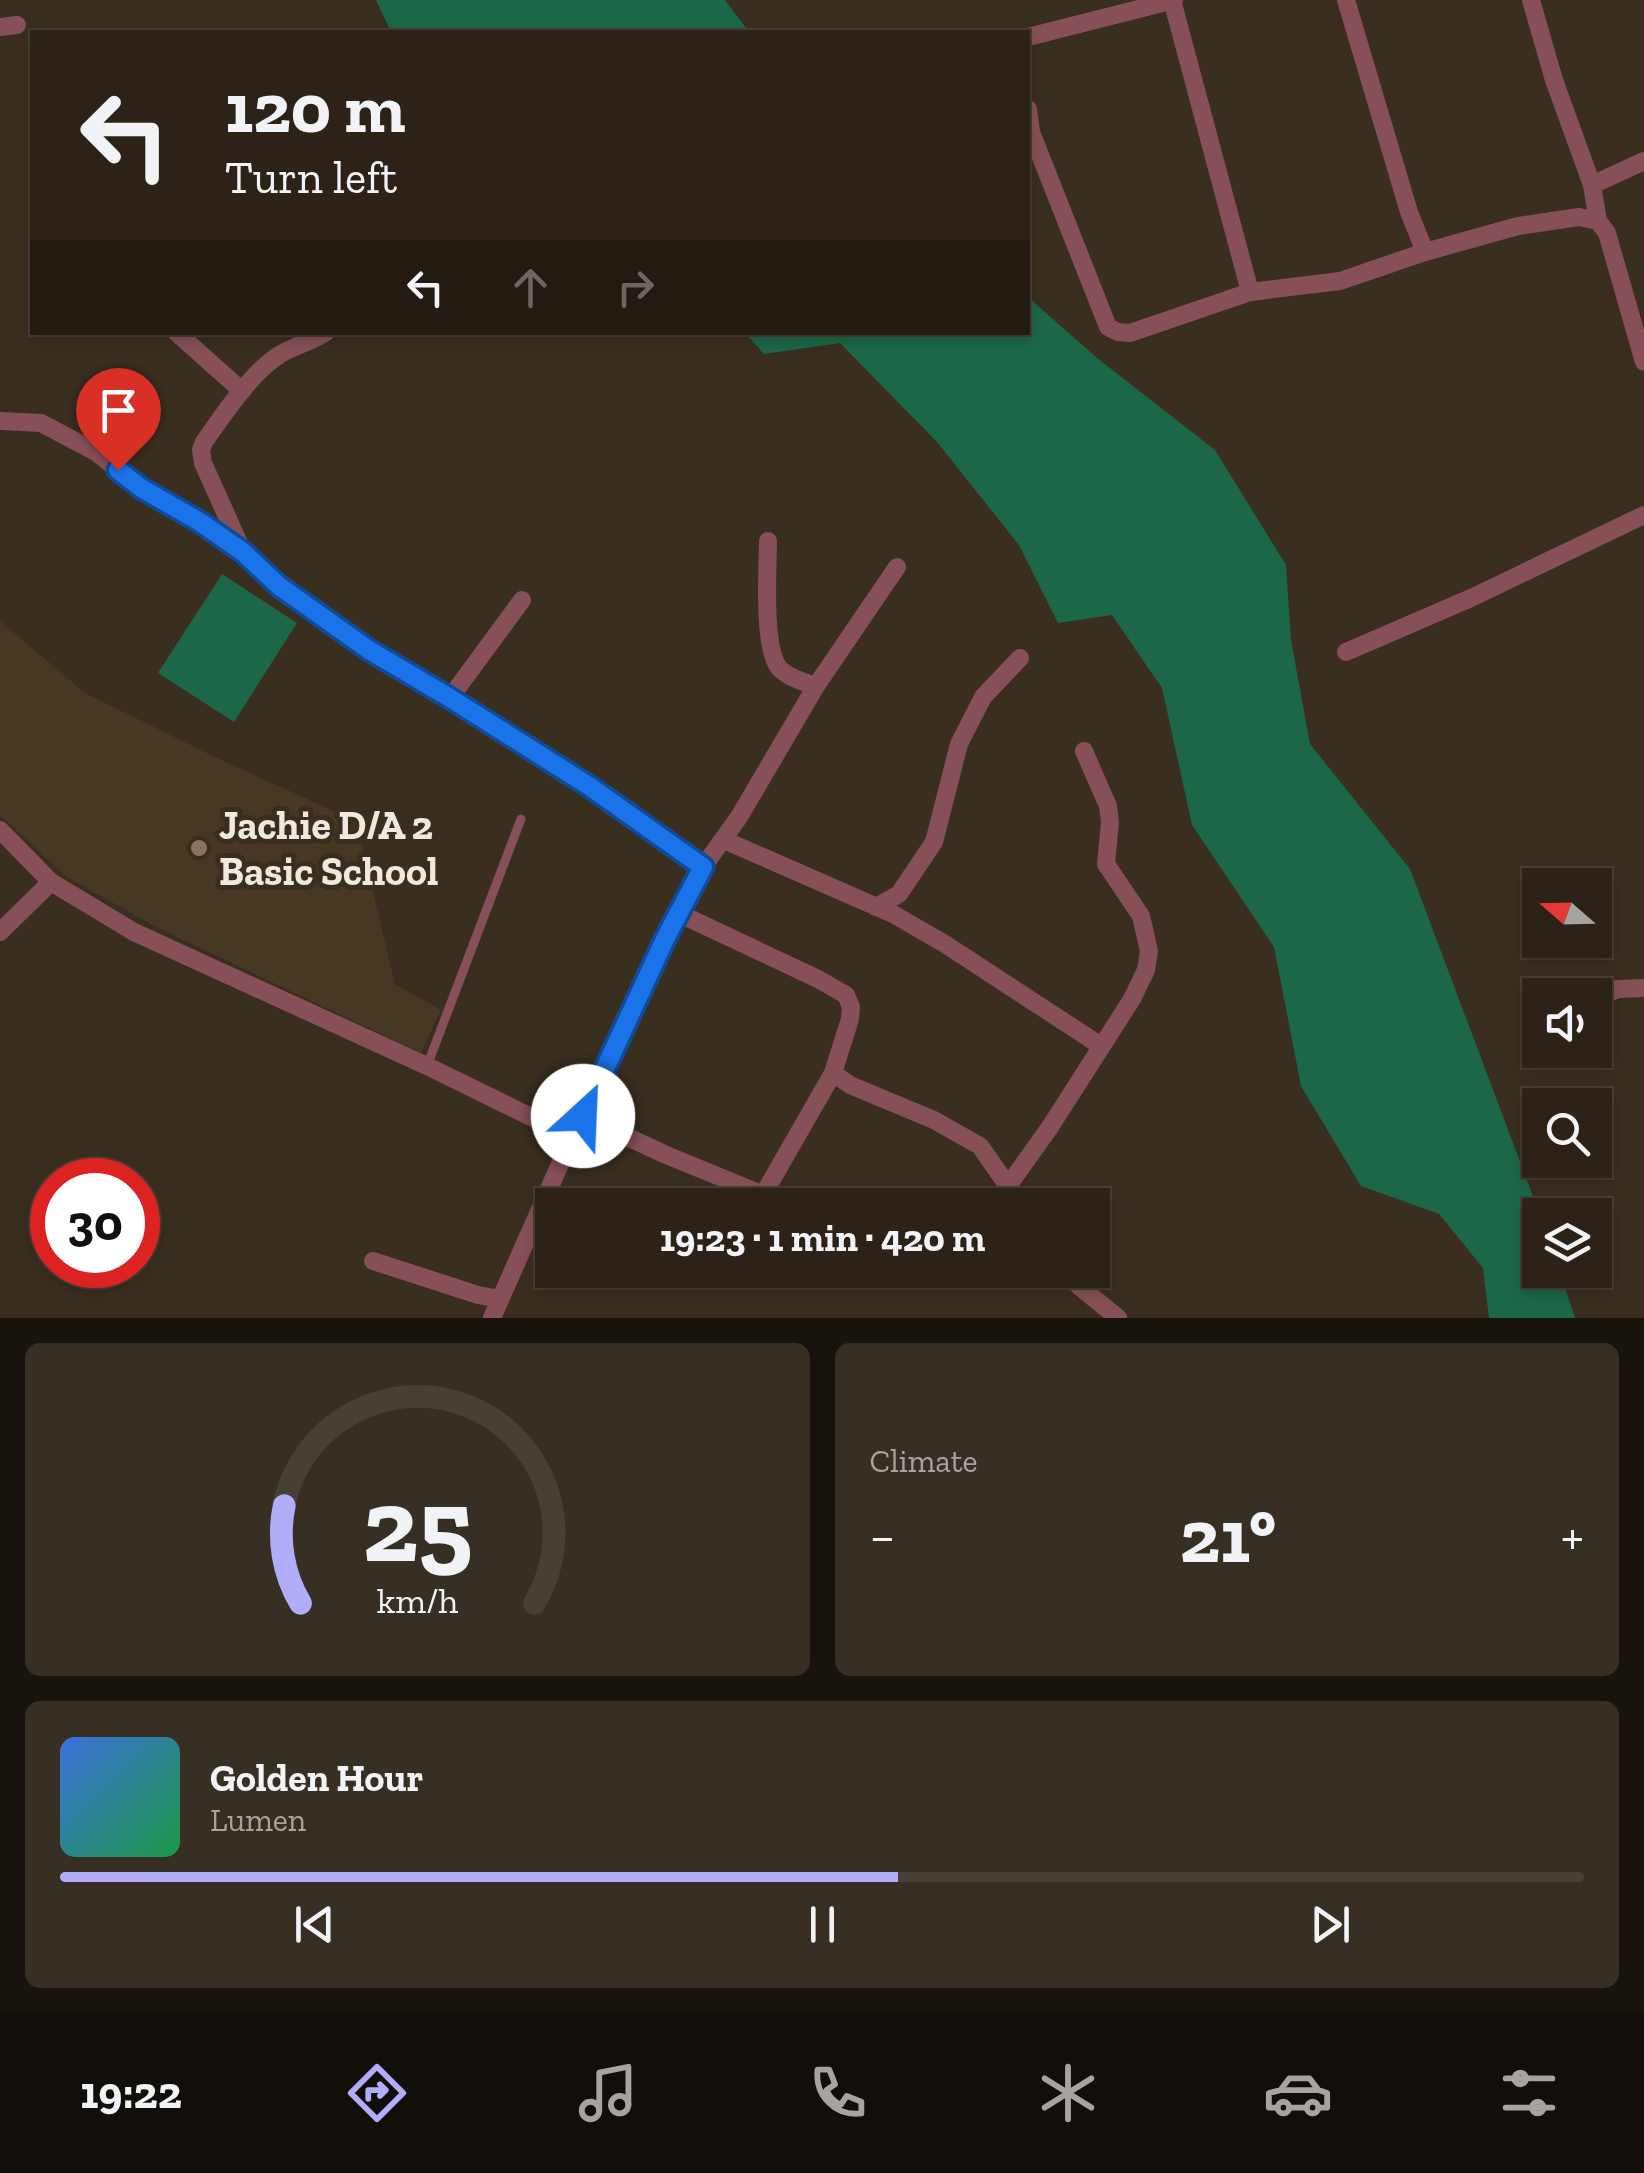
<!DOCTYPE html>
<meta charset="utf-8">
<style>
:root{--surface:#2c2217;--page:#382f24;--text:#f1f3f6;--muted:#a6a4a1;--line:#483f36;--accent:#b2adf9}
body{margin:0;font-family:"Zilla Slab",serif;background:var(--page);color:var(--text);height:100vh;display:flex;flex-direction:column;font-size:38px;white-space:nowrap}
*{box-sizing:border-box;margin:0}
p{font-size:32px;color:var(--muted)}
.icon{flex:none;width:55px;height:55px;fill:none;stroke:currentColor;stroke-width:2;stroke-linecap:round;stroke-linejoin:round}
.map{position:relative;height:1318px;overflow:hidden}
.sheet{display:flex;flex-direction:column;gap:25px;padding:25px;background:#18130d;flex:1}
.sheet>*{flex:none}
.guide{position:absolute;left:30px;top:30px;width:1000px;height:305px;border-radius:0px;box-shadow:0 5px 15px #0003,0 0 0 2px var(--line);background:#2c2217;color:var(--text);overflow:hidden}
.needle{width:65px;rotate:290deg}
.tools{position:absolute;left:1522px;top:868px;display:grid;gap:20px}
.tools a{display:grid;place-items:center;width:90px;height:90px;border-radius:0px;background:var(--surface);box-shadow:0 5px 15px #0003,0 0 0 2px var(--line);font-size:50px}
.speed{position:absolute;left:30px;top:1158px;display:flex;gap:20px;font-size:50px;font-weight:700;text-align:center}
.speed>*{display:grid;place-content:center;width:130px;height:130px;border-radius:50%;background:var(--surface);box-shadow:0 5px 15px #0003,0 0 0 2px var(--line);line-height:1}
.speed .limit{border:15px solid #d22;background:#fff;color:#111}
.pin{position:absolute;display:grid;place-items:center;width:85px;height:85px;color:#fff;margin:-102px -42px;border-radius:50% 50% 50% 0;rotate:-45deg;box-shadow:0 0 10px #0007}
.pin .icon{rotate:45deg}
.me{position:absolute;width:110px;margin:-55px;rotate:25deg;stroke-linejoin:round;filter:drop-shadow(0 0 8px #0008)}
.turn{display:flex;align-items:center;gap:35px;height:210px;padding:0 30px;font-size:45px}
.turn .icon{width:130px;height:130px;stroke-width:2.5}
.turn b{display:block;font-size:70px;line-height:85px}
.lanes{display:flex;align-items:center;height:95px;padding:0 30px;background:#0003;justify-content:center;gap:50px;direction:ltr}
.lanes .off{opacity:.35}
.big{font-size:75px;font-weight:700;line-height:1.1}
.sheet .widget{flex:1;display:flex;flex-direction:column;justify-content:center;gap:15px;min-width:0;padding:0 35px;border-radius:15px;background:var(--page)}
.sheet .dial{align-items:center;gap:0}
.dial svg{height:260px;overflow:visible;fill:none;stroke:var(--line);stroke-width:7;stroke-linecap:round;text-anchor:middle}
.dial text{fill:var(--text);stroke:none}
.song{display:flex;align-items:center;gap:30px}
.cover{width:120px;height:120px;border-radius:15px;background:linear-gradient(135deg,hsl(220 70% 55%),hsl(140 70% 35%))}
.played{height:10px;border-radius:5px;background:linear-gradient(90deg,var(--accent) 55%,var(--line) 55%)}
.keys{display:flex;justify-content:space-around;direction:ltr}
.heat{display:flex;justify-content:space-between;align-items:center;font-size:55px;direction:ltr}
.sheet .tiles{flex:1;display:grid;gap:25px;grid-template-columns:1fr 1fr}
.widget:last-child{grid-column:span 2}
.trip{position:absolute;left:535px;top:1188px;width:575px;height:100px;border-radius:0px;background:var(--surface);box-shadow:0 5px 15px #0003,0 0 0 2px var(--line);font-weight:700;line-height:100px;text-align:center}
.tab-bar{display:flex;height:160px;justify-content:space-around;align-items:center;background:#120e09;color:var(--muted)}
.tab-bar .icon{width:70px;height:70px}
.tab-bar .selected{color:var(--accent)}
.tab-bar b{font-size:45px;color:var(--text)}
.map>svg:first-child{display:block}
.built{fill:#473824}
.green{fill:#1c6747}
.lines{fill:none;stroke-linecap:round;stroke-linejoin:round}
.service{stroke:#875058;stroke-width:9}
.minor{stroke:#875058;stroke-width:18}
.route-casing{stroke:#114b97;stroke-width:25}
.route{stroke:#1a73e8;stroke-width:18}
.education-dot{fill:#8d6e63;stroke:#3a2e1f;stroke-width:4}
.labels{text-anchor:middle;stroke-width:10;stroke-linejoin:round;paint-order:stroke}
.poi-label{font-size:40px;font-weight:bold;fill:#f1e9e0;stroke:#3a2e1f;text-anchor:start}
</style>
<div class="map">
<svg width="1644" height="1318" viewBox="0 0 1644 1318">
<rect width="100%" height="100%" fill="#3a2e1f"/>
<polygon class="built" points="0,621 85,693 219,759 356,821 395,984 441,1010 421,1053 158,928 65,876 0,815"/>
<g class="green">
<polygon points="376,0 725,0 749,32 391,32"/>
<polygon points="1028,297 1097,358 1215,450 1286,565 1291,640 1310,744 1410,869 1540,1215 1540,1270 1559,1270 1575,1318 1489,1318 1483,1268 1439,1214 1361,1186 1301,1086 1274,947 1192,825 1162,688 1112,615 1058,623 1019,545 937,442 840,343 764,354 745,333 1028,332"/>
<polygon points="222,574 297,623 234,722 158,673"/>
</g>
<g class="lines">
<polyline class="service" points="427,1066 521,819"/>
<g class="minor">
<polyline points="1172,0 1250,292"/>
<polyline points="1346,0 1409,212 1425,252"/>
<polyline points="1531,0 1554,80 1592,185 1598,221"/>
<polyline points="0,27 17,25"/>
<polyline points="1028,37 1174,0"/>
<polyline points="1028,109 1031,132 1108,327 1118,332 1130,333 1250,292 1340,281 1425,252 1518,226 1579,217 1598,221 1607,233 1644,362"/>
<polyline points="1592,185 1644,161"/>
<polyline points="176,332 242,391"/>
<polyline points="0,421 41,423 96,452 141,488 199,522 243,552 279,586 369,650 450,698 589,786 703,867"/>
<path d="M768 541C768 568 762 650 780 669 789 678 804 682 816 686"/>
<path d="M242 550 203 463 201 450 204 442C224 414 248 377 276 357 289 347 310 343 326 332"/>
<polyline points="1346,652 1471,598 1644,515"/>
<polyline points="450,698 522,600"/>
<polyline points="0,830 51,882 134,932 427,1066 572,1137"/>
<polyline points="724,840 893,914 945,944 1101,1046"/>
<polyline points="876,907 899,894 934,842 959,744 983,697 1020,658"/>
<polyline points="678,913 818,979 846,995 851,1007 850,1019 833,1073 850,1085 934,1120 980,1146 1008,1186"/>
<polyline points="0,932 51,882"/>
<polyline points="1595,998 1618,989 1644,988"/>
<polyline points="583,1116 664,1154 788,1205"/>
<polyline points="763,1195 833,1073"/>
<polyline points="998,1205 1008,1186 1050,1127 1132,999 1146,970 1149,951 1141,916 1106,864 1110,822 1108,806 1084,751"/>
<polyline points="373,1261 478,1295 500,1299"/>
<polyline points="1065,1270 1079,1286 1118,1318"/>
<polyline points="492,1318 572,1137 678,913 703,867 739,817 816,686 897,567"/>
</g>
</g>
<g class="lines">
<defs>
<polyline id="route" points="118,470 141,488 200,522 243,552 279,586 369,650 450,698 589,786 703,867 666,937 583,1116"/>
</defs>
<use href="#route" class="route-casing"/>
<use href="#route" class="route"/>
</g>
<circle class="education-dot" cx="199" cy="848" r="10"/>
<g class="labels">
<g class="poi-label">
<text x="219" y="839">Jachie D/A 2<tspan x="219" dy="46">Basic School</tspan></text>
</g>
</g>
</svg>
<div class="tools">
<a><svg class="needle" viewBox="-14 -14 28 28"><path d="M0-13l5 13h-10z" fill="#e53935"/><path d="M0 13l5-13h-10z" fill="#a6a4a1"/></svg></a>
<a><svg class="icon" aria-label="sound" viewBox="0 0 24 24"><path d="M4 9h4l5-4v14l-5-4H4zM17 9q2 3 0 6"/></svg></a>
<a><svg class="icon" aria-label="search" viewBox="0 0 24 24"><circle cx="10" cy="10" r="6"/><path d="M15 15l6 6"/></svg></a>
<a><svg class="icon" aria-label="layers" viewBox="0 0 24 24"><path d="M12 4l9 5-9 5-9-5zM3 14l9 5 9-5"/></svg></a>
</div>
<div class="speed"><div class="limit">30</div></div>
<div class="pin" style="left:118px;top:470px;background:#d93025"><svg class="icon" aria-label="arrive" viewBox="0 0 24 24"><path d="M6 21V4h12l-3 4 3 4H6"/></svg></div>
<svg class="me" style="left:583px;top:1116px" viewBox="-20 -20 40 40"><circle r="19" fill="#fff"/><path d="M0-13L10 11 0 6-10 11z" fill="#1a73e8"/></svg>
<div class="trip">19:23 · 1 min · 420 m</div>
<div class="guide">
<div class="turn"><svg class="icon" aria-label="left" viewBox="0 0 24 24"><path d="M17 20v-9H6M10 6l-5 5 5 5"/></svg><div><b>120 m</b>Turn left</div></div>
<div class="lanes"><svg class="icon" aria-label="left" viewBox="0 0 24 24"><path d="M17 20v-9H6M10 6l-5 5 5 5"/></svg><svg class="icon off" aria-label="ahead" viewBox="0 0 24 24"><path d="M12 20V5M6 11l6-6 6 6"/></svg><svg class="icon off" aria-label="right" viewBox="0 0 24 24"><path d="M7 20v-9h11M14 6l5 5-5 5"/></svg></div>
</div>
</div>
<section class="sheet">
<div class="tiles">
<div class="widget dial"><svg viewBox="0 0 100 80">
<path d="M14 69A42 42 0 1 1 86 69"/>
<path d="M14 69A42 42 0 0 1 9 39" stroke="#b2adf9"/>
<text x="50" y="56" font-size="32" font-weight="700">25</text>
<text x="50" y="72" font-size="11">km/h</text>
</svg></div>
<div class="widget"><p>Climate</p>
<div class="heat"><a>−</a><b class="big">21°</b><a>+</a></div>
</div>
<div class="widget">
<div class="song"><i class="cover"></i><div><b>Golden Hour</b><p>Lumen</p></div></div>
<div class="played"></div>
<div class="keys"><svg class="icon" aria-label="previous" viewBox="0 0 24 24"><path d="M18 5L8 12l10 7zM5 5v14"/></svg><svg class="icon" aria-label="pause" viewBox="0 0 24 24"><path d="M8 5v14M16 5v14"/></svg><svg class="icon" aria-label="next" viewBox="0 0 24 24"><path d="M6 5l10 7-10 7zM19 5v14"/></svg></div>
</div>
</div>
</section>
<nav class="tab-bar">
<b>19:22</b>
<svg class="icon selected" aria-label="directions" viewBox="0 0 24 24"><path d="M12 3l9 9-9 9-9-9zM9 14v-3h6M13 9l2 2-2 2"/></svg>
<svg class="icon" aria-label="music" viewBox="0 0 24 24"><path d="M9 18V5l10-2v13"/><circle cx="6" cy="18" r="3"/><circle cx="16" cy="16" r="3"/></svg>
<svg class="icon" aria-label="phone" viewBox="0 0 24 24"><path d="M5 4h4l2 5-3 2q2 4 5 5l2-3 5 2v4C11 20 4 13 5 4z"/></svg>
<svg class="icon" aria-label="climate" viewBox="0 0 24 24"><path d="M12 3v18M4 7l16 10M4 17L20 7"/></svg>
<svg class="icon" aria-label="car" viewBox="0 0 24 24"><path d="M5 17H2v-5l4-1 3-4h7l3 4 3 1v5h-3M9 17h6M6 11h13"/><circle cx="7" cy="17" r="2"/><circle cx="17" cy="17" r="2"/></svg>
<svg class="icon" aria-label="filters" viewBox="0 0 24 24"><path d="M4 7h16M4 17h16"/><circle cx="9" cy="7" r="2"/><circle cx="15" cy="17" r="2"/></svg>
</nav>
